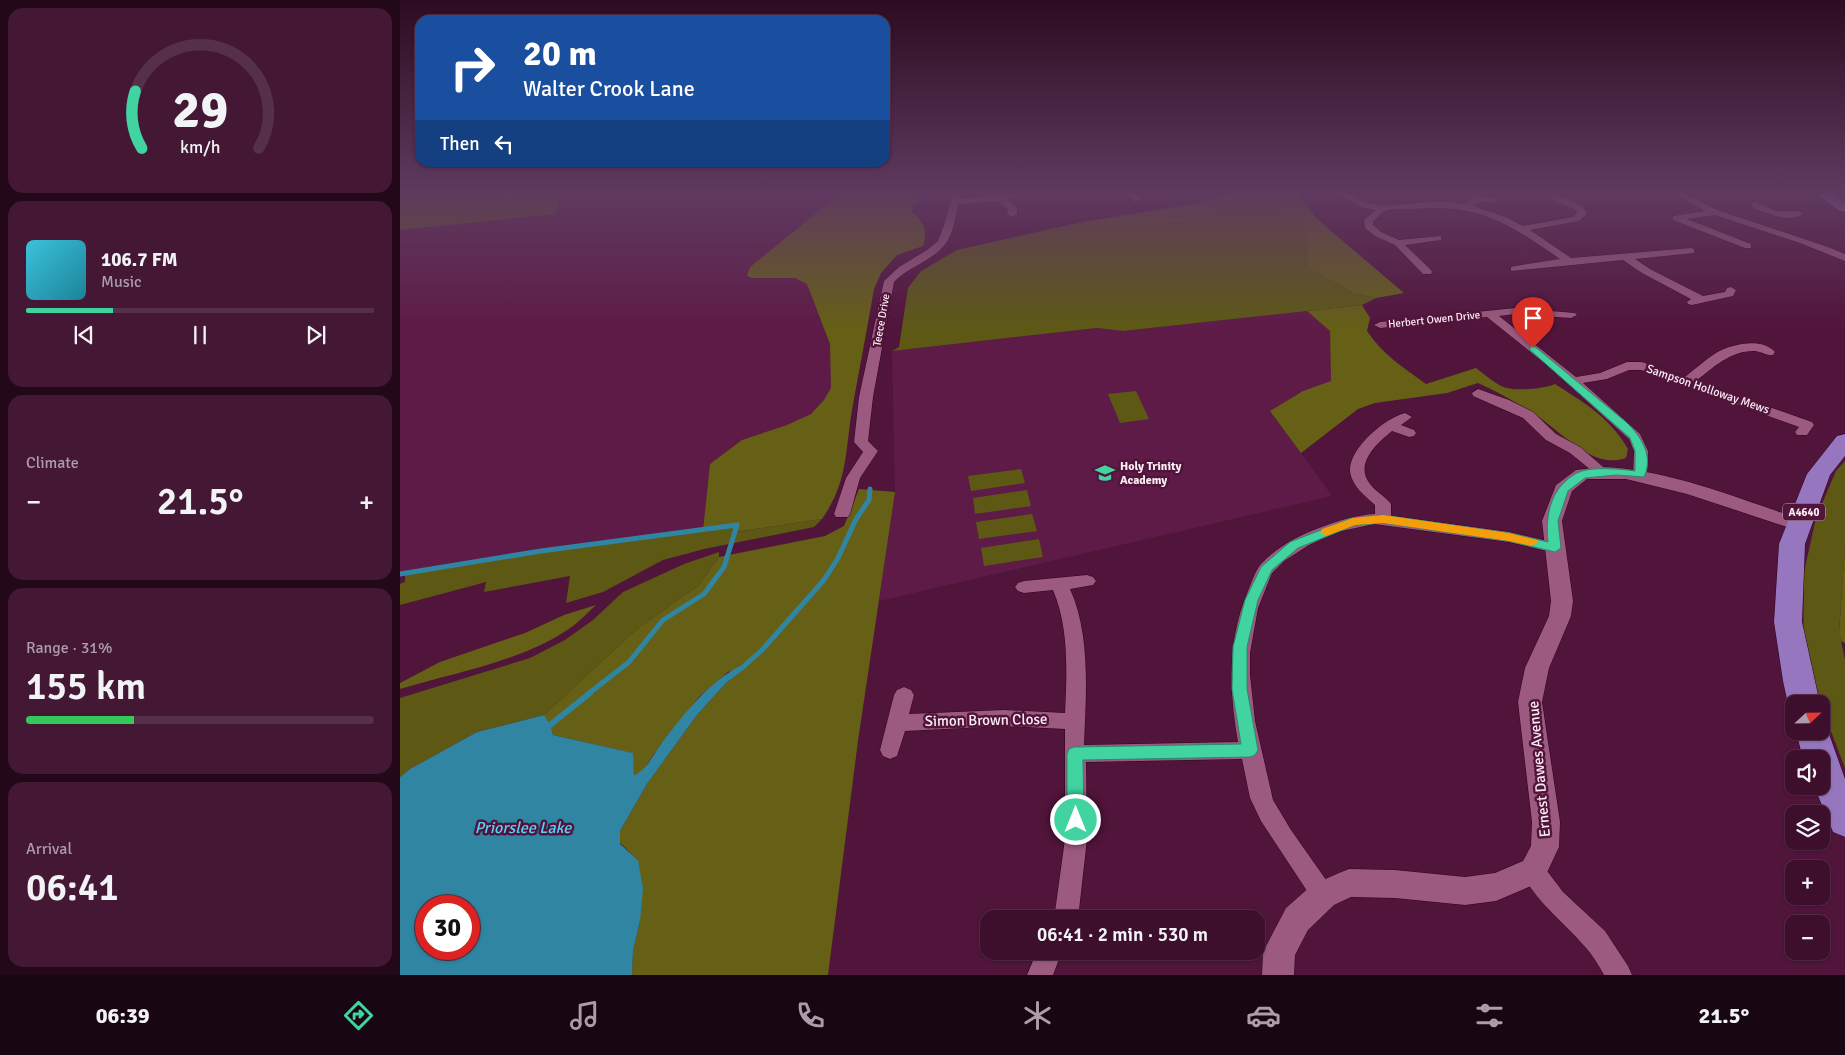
<!DOCTYPE html>
<meta charset="utf-8">
<style>
:root{--surface:#3d0f2c;--page:#441834;--text:#f1f3f6;--muted:#ad9ca9;--line:#562f48;--accent:#41d4a1}
body{margin:0;font-family:Signika,sans-serif;background:var(--page);color:var(--text);height:100vh;display:flex;flex-direction:column;font-size:19px;white-space:nowrap}
*{box-sizing:border-box;margin:0}
p{font-size:16px;color:var(--muted)}
.icon{flex:none;width:28px;height:28px;fill:none;stroke:currentColor;stroke-width:2;stroke-linecap:round;stroke-linejoin:round}
.map{position:relative;flex:1;overflow:hidden}
.drawer{display:flex;flex-direction:column;gap:8px;padding:8px;background:#220818;width:400px}
.drawer>*{flex:none}
.guide{position:absolute;left:15px;top:15px;width:475px;height:152px;border-radius:15px;box-shadow:0 1px 4px #0004,0 0 0 1px var(--line);background:#1a4fa0;color:#fff;overflow:hidden}
.needle{width:32px;rotate:68deg}
.fabs{position:absolute;left:1385px;top:695px;display:grid;gap:10px}
.fabs a{display:grid;place-items:center;width:45px;height:45px;border-radius:10px;background:var(--surface);box-shadow:0 1px 4px #0004,0 0 0 1px var(--line);font-size:25px}
.speed{position:absolute;left:15px;top:895px;display:flex;gap:10px;font-size:25px;font-weight:700;text-align:center}
.speed>*{display:grid;place-content:center;width:65px;height:65px;border-radius:50%;background:var(--surface);box-shadow:0 1px 4px #0004,0 0 0 1px var(--line);line-height:1}
.speed .limit{border:8px solid #d22;background:#fff;color:#111}
.pin{position:absolute;display:grid;place-items:center;width:42px;height:42px;color:#fff;margin:-51px -21px;border-radius:50% 50% 50% 0;rotate:-45deg;box-shadow:0 0 5px #0007}
.pin .icon{rotate:45deg}
.me{position:absolute;width:55px;margin:-28px;rotate:0deg;stroke-linejoin:round;filter:drop-shadow(0 0 4px #0008)}
.turn{display:flex;align-items:center;gap:18px;height:105px;padding:0 25px;font-size:22px}
.turn .icon{width:65px;height:65px;stroke-width:2.5}
.turn b{display:block;font-size:35px;line-height:42px}
.then{display:flex;align-items:center;height:48px;padding:0 25px;background:#0003;gap:10px;font-size:19px}
.big{font-size:38px;font-weight:600;line-height:1.1}
.drawer .widget{flex:1;display:flex;flex-direction:column;justify-content:center;gap:8px;min-width:0;padding:0 18px;border-radius:15px;background:var(--page)}
.drawer .dial{align-items:center;gap:0}
.dial svg{height:130px;overflow:visible;fill:none;stroke:var(--line);stroke-width:7;stroke-linecap:round;text-anchor:middle}
.dial text{fill:var(--text);stroke:none}
.song{display:flex;align-items:center;gap:15px}
.cover{width:60px;height:60px;border-radius:8px;background:linear-gradient(135deg,hsl(190 70% 55%),hsl(190 70% 35%))}
.played{height:5px;border-radius:2px;background:linear-gradient(90deg,var(--accent) 25%,var(--line) 25%)}
.keys{display:flex;justify-content:space-around;direction:ltr}
.heat{display:flex;justify-content:space-between;align-items:center;font-size:28px;direction:ltr}
.charge{height:8px;border-radius:4px;background:linear-gradient(90deg,#34c759 31%,var(--line) 0)}
.trip{position:absolute;left:580px;top:910px;width:285px;height:50px;border-radius:15px;background:var(--surface);box-shadow:0 1px 4px #0004,0 0 0 1px var(--line);font-weight:600;line-height:50px;text-align:center}
.dock{display:flex;height:80px;justify-content:space-around;align-items:center;background:#180612;color:var(--muted)}
.dock .icon{width:35px;height:35px}
.dock .current{color:var(--accent)}
.dock b{font-size:22px;color:var(--text)}
main{display:flex;flex:1;min-height:0}
.map>svg:first-child{display:block}
.built{fill:#5e1b47}
.green{fill:#5d5915}
.forest{fill:#656016}
.water{fill:#3085a3;fill-rule:evenodd}
.lines{fill:none;stroke-linecap:round;stroke-linejoin:round}
.stream-far1{stroke:#3085a3;stroke-width:5}
.stream{stroke:#3085a3;stroke-width:6}
.minor-casing{stroke:#2f0320;stroke-width:1}
.tertiary-casing{stroke:#2f0320;stroke-width:1}
.primary-casing{stroke:#2f0320;stroke-width:1}
.minor{fill:#9d5a80;fill-rule:evenodd}
.tertiary{fill:#9d5a80;fill-rule:evenodd}
.primary{fill:#9677bf;fill-rule:evenodd}
.route{fill:#41d4a1;stroke:#2a8a69}
.slow{fill:#f59e0b}
.labels{text-anchor:middle;stroke-width:5;stroke-linejoin:round;paint-order:stroke}
.far-street-label{font-size:11px;fill:#fcecf4;stroke:#51143b}
.shield{fill:#51143b;stroke:#c9abbc;stroke-width:1}
.shield-label{font-size:11px;font-weight:bold;fill:#fcecf4}
.street-label{font-size:12px;fill:#fcecf4;stroke:#51143b}
.poi-label{font-size:12px;font-weight:bold;fill:#fcecf4;stroke:#51143b;text-anchor:start}
.near-street-label{font-size:15px;fill:#fcecf4;stroke:#51143b}
.near-water-label{font-size:16px;font-style:italic;fill:#5ad1fc;stroke:#51143b}
</style>
<main>
<section class="drawer">
<div class="widget dial"><svg viewBox="0 0 100 80">
<path d="M14 69A42 42 0 1 1 86 69"/>
<path d="M14 69A42 42 0 0 1 10 34" stroke="#41d4a1"/>
<text x="50" y="56" font-size="32" font-weight="700">29</text>
<text x="50" y="72" font-size="11">km/h</text>
</svg></div>
<div class="widget">
<div class="song"><i class="cover"></i><div><b>106.7 FM</b><p>Music</p></div></div>
<div class="played"></div>
<div class="keys"><svg class="icon" aria-label="previous" viewBox="0 0 24 24"><path d="M18 5L8 12l10 7zM5 5v14"/></svg><svg class="icon" aria-label="pause" viewBox="0 0 24 24"><path d="M8 5v14M16 5v14"/></svg><svg class="icon" aria-label="next" viewBox="0 0 24 24"><path d="M6 5l10 7-10 7zM19 5v14"/></svg></div>
</div>
<div class="widget"><p>Climate</p>
<div class="heat"><a>−</a><b class="big">21.5°</b><a>+</a></div>
</div>
<div class="widget"><p>Range · 31%</p><b class="big">155 km</b><div class="charge"></div></div>
<div class="widget"><p>Arrival</p><b class="big">06:41</b></div>
</section>
<div class="map">
<svg width="1445" height="975" viewBox="0 0 1445 975">
<rect width="100%" height="100%" fill="#51143b"/>
<g class="built">
<polygon points="161,193 441,193 350,267 352,278 395,278 407,284 430,344 432,388 424,400 411,414 387,425 342,440 310,464 303,530 0,574 0,230 155,214"/>
<polygon points="907,311 930,331 931,382 903,391 871,411 932,496 479,601 495,492 492,351 697,328 723,331"/>
</g>
<g class="green">
<polygon points="0,193 161,193 155,214 0,230"/>
<polygon points="858,205 883,211 900,221 932,281 953,293 976,298 962,305 723,331 697,328 492,351 499,347 508,288 521,271 557,250 677,223 711,226 785,223 811,215 827,207"/>
<polygon points="736,391 749,419 720,423 708,394"/>
<polygon points="1445,461 1445,546 1439,632 1445,660 1445,768 1403,658 1404,572 1416,518 1436,471"/>
<polygon points="621,469 625,483 571,491 568,476"/>
<polygon points="627,490 631,506 575,514 573,498"/>
<polygon points="632,514 637,531 579,539 576,522"/>
<polygon points="422,519 414,527 304,549 263,560 203,592 166,603 170,576 84,592 86,582 0,605 0,584 5,582 5,573 141,551 337,525 336,532"/>
<polygon points="639,539 643,557 584,566 581,548"/>
<polygon points="319,552 319,557 299,585 237,629 144,715 77,732 10,769 0,777 0,698 130,658 165,640 193,620 223,592 284,564"/>
</g>
<g class="forest">
<path d="M441 193H519L517 196 520 200 513 205 512 212C524 221 528 231 523 246L497 255 481 273 474 289C467 330 459 370 452 410 445 452 448 482 422 519L335 532 337 525 303 530 310 464 342 440 387 425 411 414 424 400 431 388 430 344 407 284 395 278H352L347 276 350 267Z"/>
<polygon points="832,193 896,193 917,219 1004,293 976,298 953,293 909,268 907,237 900,221 883,211 858,205 827,207 811,215 785,223 711,226 677,223 792,204"/>
<path d="M962 305 970 318 967 331C982 354 1004 368 1026 384L1076 368C1084 374 1092 381 1101 386 1112 392 1145 389 1155 384 1185 403 1210 418 1228 449L1226 458C1192 470 1162 432 1136 415 1117 403 1098 392 1078 383L1047 393 975 403 958 409 901 453 870 411 903 391 931 381 930 331 907 311Z"/>
<polygon points="459,489 495,492 458,741 428,975 232,975 233,951 240,921 238,860 220,843 220,831 247,784 297,715 326,683 346,667 328,672 299,697 261,744 242,772 234,775 232,753 153,735 144,715 237,629 299,585 319,557 425,536 444,526"/>
<polygon points="1445,546 1445,643 1441,641 1439,633"/>
<path d="M196 605C188 612 181 620 173 626 125 661 56 672 0 689V683L40 662 125 633 164 615Z"/>
</g>
<path class="water" d="M342 665 347 667 326 683 297 715 247 784 220 831V844L238 860 243 889 240 921 233 951 232 975H0V777L10 769 77 732 144 715 150 725 153 735 233 753 234 775C247 770 253 755 261 744 284 714 308 682 342 665ZM26 906H69V949H26Z"/>
<g class="lines">
<g class="stream-far1">
<polyline points="0,574 141,551 337,525 324,567 304,594 263,620 229,662 188,694"/>
<polyline points="344,666 362,650 424,580 438,558 456,519 469,500 470,489"/>
</g>
<polyline class="stream" points="150,725 190,693"/>
<defs>
<g id="minor">
<path d="M553 193H561L560 199 622 193 605 199 617 208V214L612 217 607 214 608 209 597 201 558 204C556 216 554 228 549 238 538 260 510 265 494 282L473 397 468 441 478 451 460 478 450 514 448 517H436L434 514 446 478 463 452 454 442 459 397 484 281 499 267 527 250 538 241 544 225Z"/>
<polygon points="725,193 734,193 742,200 735,202"/>
<path d="M937 193H947L966 203 983 206 1040 201 1064 204 1075 196 1094 198V202L1080 201 1073 206 1106 217 1123 226 1173 217 1177 213 1176 210 1151 199 1150 197 1154 194 1183 206 1187 214 1179 221 1130 230 1171 258 1291 248 1294 249V253L1235 259 1250 269 1303 296 1325 292 1327 288 1331 287 1336 290 1333 296 1292 305 1288 304 1287 302 1291 299 1242 273 1223 260 1111 271V267L1115 266 1160 259C1111 225 1079 203 1016 209 1007 210 994 208 985 211 981 213 977 218 973 221V225L981 232 999 240 1041 236V240L1005 245 1031 270 1032 272 1031 274H1023L995 245 975 236 965 228 964 220 976 210 960 207Z"/>
<polygon points="1273,193 1283,193 1320,211 1428,247 1445,254 1445,261 1400,243 1315,215 1287,219 1351,244 1351,248 1345,248 1273,220 1273,216 1305,211"/>
<path d="M1355 202 1376 211H1398L1403 214C1390 224 1365 213 1352 207V203Z"/>
<path d="M1115 308 1175 313 1177 315 1171 318 1115 314 1099 316 1176 377 1200 373 1227 362H1242L1285 377C1295 369 1305 360 1316 353 1331 344 1362 337 1375 352L1373 355C1366 356 1361 351 1354 351 1330 351 1314 367 1296 381L1412 422 1414 425 1407 435H1397L1395 432 1399 427 1241 370H1229L1207 379 1183 383 1240 434 1248 451 1247 475 1245 478H1235L1233 475 1234 451 1229 439 1148 366 1087 317 980 328 974 325 980 322Z"/>
<polygon points="1078,389 1109,400 1133,412 1156,434 1180,447 1209,472 1207,475 1197,475 1170,453 1146,440 1123,418 1073,396 1072,393"/>
<path d="M1005 413 1012 417 1001 425 1014 430 1016 433 1014 436 1009 437 992 431C977 443 954 464 970 484 976 492 985 496 991 504V516L1109 532 1161 544 1163 548 1161 552 1155 553 1109 542 974 524 937 532 909 545 884 561 872 573 858 608 850 653V675L855 721 873 800 891 830 931 887 935 895 931 903 923 906 915 903 861 821 850 798 842 759 686 762 687 839 678 919H654L665 839V729L604 726 505 731 497 756 490 759 483 756 480 750 494 695 497 690 504 687 511 690 514 695 509 714 604 710 665 713C667 673 669 627 653 590L624 593 618 591 615 587 618 583 624 581 687 575 693 577 696 581 693 585 670 589C691 635 686 695 684 745L838 742C829 690 827 641 848 591 852 582 855 571 861 564 877 547 898 536 919 528 937 521 956 515 975 514V505C965 496 952 486 950 472 948 449 985 418 1005 413Z"/>
<path d="M1133 860 1141 863 1163 892 1205 931 1228 966 1232 975H1204C1199 966 1194 957 1187 949 1165 922 1136 903 1121 871L1125 863Z"/>
<polygon points="637,951 662,951 653,975 627,975"/>
</g>
<path id="tertiary" d="M1202 467C1269 469 1342 500 1406 521L1409 525 1406 529 1399 531 1287 494 1226 479H1187L1172 491 1162 521 1173 601 1171 616 1149 668 1142 702 1160 822 1159 847 1143 881 1096 901 1065 905 995 898 951 897 934 905 908 930 895 955 894 975H862L863 952 886 908 912 885 939 873 949 869 995 870 1065 877 1095 873 1123 861 1131 846 1132 822 1118 702 1125 668 1149 616 1151 601 1142 521 1156 485 1176 470Z"/>
<g id="primary">
<polygon points="1415,193 1431,193 1445,202 1445,212 1440,211"/>
<polygon points="1445,434 1445,456 1430,475 1405,544 1402,622 1420,704 1394,704 1394,713 1388,704 1383,681 1374,622 1379,544 1407,474 1437,436"/>
<polygon points="1421,721 1428,731 1445,779 1445,837 1433,832 1414,786 1421,786 1421,759 1403,759 1396,731 1421,731"/>
</g>
</defs>
<use href="#minor" class="minor-casing"/>
<use href="#tertiary" class="tertiary-casing"/>
<use href="#primary" class="primary-casing"/>
<use href="#minor" class="minor"/>
<use href="#tertiary" class="tertiary"/>
<use href="#primary" class="primary"/>
</g>
<linearGradient id="sky" x2="0" y2="1"><stop stop-color="#2d0b20"/><stop offset="0.58" stop-color="#5f3a60"/><stop offset="1" stop-color="#5f3a60" stop-opacity="0"/></linearGradient>
<rect width="1445" height="330" fill="url(#sky)"/>
<path class="route" d="M1133 345 1226 422C1241 436 1254 456 1244 477L1216 475 1185 478 1168 491 1158 521 1161 548 1155 552 1109 541 983 523 955 525 898 548 872 570 858 600 847 647V689L858 750 855 755 850 757 683 760 684 820 682 826 676 828 670 826 667 820V754L669 749 674 747 841 744 832 689 833 647 845 600 861 567 890 542 949 519 983 515 1109 533 1148 542C1145 514 1151 487 1177 473 1190 466 1221 469 1235 471V451L1230 438 1130 350V346Z"/>
<polygon class="slow" points="983,515 1109,533 1137,540 1138,542 1132,546 1109,541 983,523 955,525 926,536 920,532 922,529 953,518"/>
<defs>
<symbol id="school-bare" viewBox="-9 -9 18 18"><path d="M0-5L7-2L0 1L-7-2ZM-4 1L0 2.5L4 1V4Q0 6-4 4Z" fill="#41d4a1" stroke="#51143b" stroke-width="2.5" paint-order="stroke"/></symbol>
</defs>
<g fill-rule="evenodd">
<use href="#school-bare" x="691" y="459" width="28" height="28"/>
</g>
<g class="labels">
<g class="far-street-label">
<text transform="translate(1034 319) rotate(-6)" y="4">Herbert Owen Drive</text>
<text transform="translate(481 320) rotate(-80)" y="4">Teece Drive</text>
</g>
<rect class="shield" x="1383" y="503.5" width="42" height="17" rx="4"/>
<g class="shield-label">
<text x="1404" y="516">A4640</text>
</g>
<g class="street-label">
<text transform="translate(1308 389) rotate(19)" y="4">Sampson Holloway Mews</text>
</g>
<g class="poi-label">
<text x="720" y="470">Holy Trinity<tspan x="720" dy="14">Academy</tspan></text>
</g>
<g class="near-street-label">
<text transform="translate(586 720) rotate(-1)" y="5">Simon Brown Close</text>
<text transform="translate(1139 769) rotate(-95)" y="5">Ernest Dawes Avenue</text>
</g>
<g class="near-water-label">
<text x="123" y="833">Priorslee Lake</text>
</g>
</g>
</svg>
<div class="fabs">
<a><svg class="needle" viewBox="-14 -14 28 28"><path d="M0-13l5 13h-10z" fill="#e53935"/><path d="M0 13l5-13h-10z" fill="#ad9ca9"/></svg></a>
<a><svg class="icon" aria-label="sound" viewBox="0 0 24 24"><path d="M4 9h4l5-4v14l-5-4H4zM17 9q2 3 0 6"/></svg></a>
<a><svg class="icon" aria-label="layers" viewBox="0 0 24 24"><path d="M12 4l9 5-9 5-9-5zM3 14l9 5 9-5"/></svg></a>
<a>+</a>
<a>−</a>
</div>
<div class="speed"><div class="limit">30</div></div>
<div class="pin" style="left:1133px;top:348px;background:#d93025"><svg class="icon" aria-label="arrive" viewBox="0 0 24 24"><path d="M6 21V4h12l-3 4 3 4H6"/></svg></div>
<svg class="me" style="left:676px;top:820px" viewBox="-20 -20 40 40"><circle r="17" fill="#41d4a1" stroke="#fff" stroke-width="3"/><path d="M0-11L8 9 0 5-8 9z" fill="#fff"/></svg>
<div class="trip">06:41 · 2 min · 530 m</div>
<div class="guide">
<div class="turn"><svg class="icon" aria-label="right" viewBox="0 0 24 24"><path d="M7 20v-9h11M14 6l5 5-5 5"/></svg><div><b>20 m</b>Walter Crook Lane</div></div>
<div class="then">Then<svg class="icon" aria-label="left" viewBox="0 0 24 24"><path d="M17 20v-9H6M10 6l-5 5 5 5"/></svg></div>
</div>
</div>
</main>
<nav class="dock">
<b>06:39</b>
<svg class="icon current" aria-label="directions" viewBox="0 0 24 24"><path d="M12 3l9 9-9 9-9-9zM9 14v-3h6M13 9l2 2-2 2"/></svg>
<svg class="icon" aria-label="music" viewBox="0 0 24 24"><path d="M9 18V5l10-2v13"/><circle cx="6" cy="18" r="3"/><circle cx="16" cy="16" r="3"/></svg>
<svg class="icon" aria-label="phone" viewBox="0 0 24 24"><path d="M5 4h4l2 5-3 2q2 4 5 5l2-3 5 2v4C11 20 4 13 5 4z"/></svg>
<svg class="icon" aria-label="climate" viewBox="0 0 24 24"><path d="M12 3v18M4 7l16 10M4 17L20 7"/></svg>
<svg class="icon" aria-label="car" viewBox="0 0 24 24"><path d="M5 17H2v-5l4-1 3-4h7l3 4 3 1v5h-3M9 17h6M6 11h13"/><circle cx="7" cy="17" r="2"/><circle cx="17" cy="17" r="2"/></svg>
<svg class="icon" aria-label="filters" viewBox="0 0 24 24"><path d="M4 7h16M4 17h16"/><circle cx="9" cy="7" r="2"/><circle cx="15" cy="17" r="2"/></svg>
<b>21.5°</b>
</nav>
